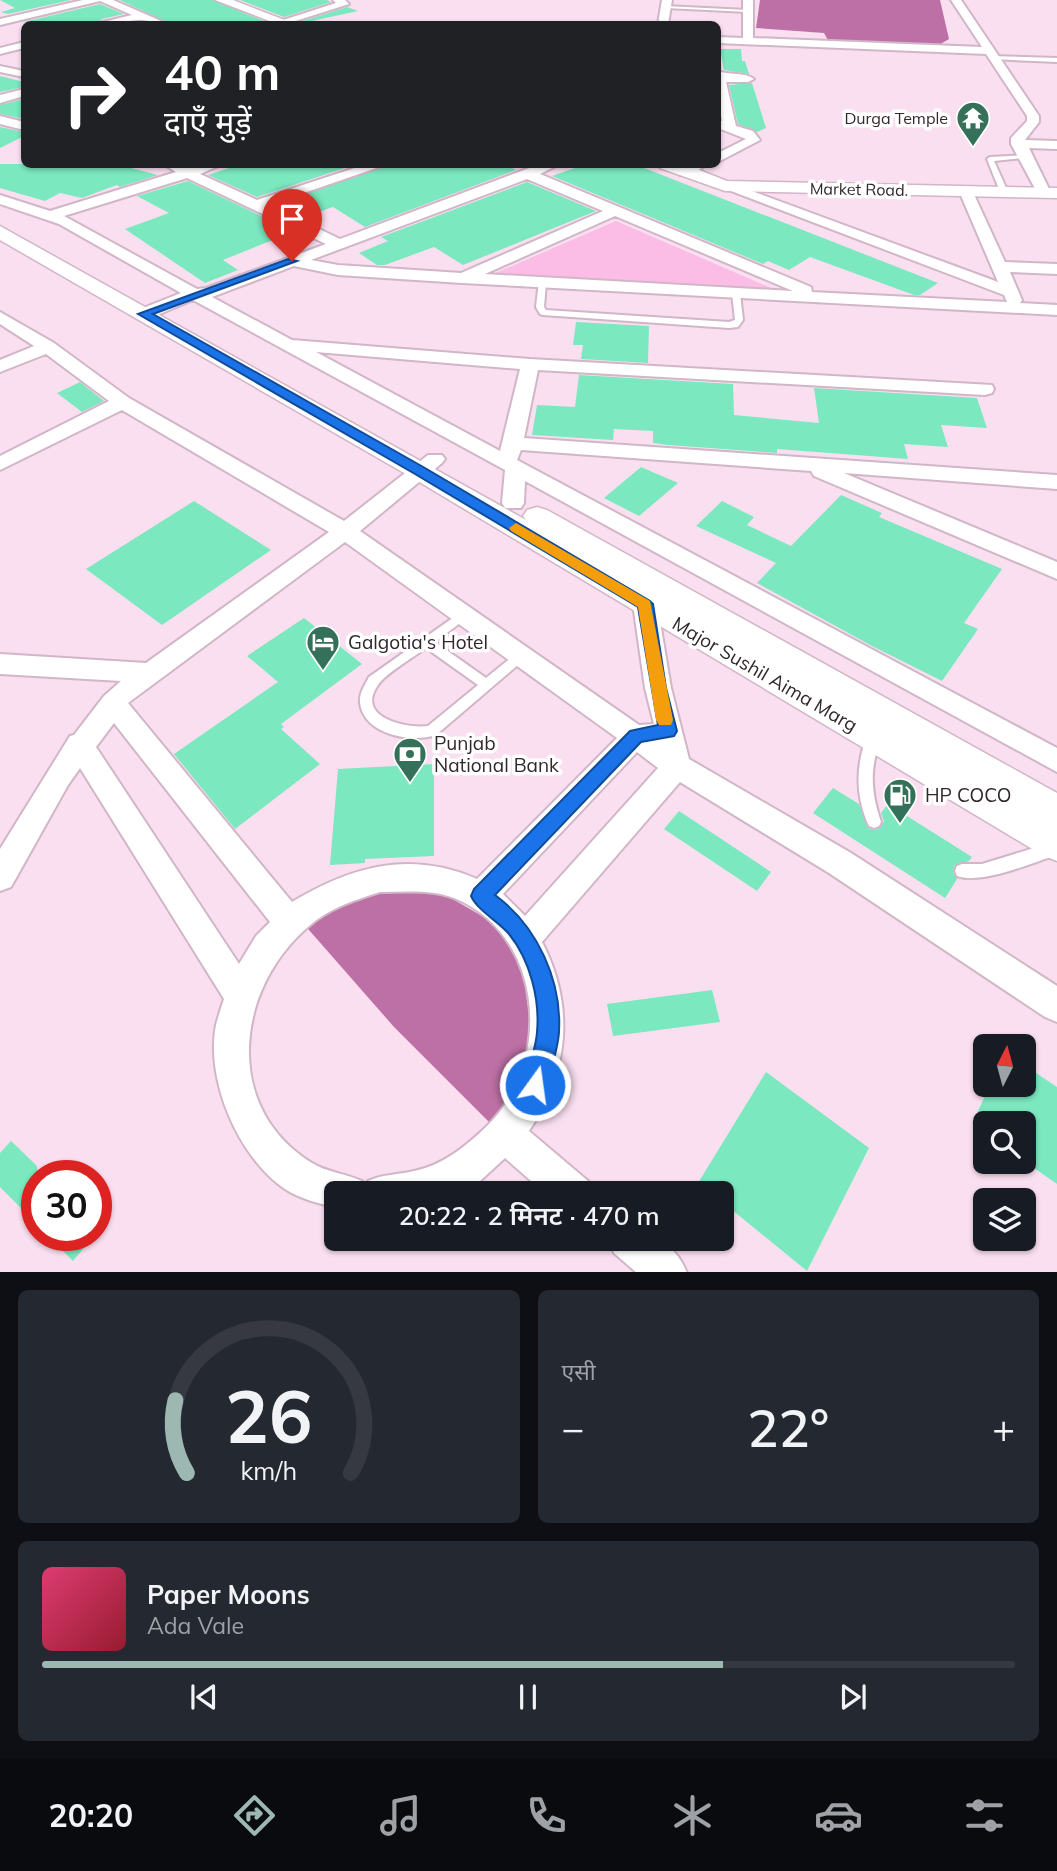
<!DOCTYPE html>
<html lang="hi">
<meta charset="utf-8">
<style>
:root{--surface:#171b24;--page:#242831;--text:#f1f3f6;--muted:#9ea1a6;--line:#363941;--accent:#9cb8b0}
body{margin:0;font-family:Mulish,"Noto Sans Devanagari",sans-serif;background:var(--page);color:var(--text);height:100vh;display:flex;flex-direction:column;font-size:26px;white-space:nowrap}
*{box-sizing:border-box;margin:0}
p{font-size:23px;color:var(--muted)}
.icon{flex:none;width:38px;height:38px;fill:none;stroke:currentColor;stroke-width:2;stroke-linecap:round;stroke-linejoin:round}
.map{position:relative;height:1272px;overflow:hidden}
.drawer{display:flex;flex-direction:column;gap:18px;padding:18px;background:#0d0f14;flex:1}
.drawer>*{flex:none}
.guide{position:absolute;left:21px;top:21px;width:700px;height:147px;border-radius:10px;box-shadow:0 2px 5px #0004;background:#202124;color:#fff;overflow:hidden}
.needle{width:46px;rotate:6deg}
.fabs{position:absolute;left:973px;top:1034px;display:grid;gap:14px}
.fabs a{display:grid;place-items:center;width:63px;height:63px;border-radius:10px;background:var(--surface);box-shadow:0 2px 5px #0004;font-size:35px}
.speed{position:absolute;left:21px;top:1160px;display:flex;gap:14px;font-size:35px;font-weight:700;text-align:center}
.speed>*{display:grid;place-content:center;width:91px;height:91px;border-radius:50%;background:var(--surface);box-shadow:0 2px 5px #0004;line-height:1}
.speed .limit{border:10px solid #d22;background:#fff;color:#111}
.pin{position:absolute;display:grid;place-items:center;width:60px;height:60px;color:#fff;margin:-72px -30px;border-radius:50% 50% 50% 0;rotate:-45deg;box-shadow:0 0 7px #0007}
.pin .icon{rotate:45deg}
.me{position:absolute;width:77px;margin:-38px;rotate:14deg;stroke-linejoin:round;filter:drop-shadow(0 0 5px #0008)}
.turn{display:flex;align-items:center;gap:24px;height:147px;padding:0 28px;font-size:32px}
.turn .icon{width:91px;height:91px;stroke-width:2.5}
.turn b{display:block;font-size:49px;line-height:60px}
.big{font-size:52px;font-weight:600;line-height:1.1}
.drawer .widget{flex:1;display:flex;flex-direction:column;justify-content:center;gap:10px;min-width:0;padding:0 24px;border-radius:10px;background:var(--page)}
.drawer .dial{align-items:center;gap:0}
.dial svg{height:182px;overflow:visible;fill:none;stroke:var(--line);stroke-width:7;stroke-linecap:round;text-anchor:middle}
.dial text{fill:var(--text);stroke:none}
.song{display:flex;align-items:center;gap:21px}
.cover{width:84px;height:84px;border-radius:10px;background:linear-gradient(135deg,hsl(340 70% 55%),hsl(350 70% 35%))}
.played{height:7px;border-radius:4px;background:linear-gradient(90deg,var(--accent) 70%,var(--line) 70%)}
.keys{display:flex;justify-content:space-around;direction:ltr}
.heat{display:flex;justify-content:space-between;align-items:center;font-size:38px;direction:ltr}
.drawer .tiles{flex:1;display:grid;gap:18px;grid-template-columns:1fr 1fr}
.widget:last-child{grid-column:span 2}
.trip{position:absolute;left:324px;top:1181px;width:410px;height:70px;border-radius:10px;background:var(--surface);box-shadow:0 2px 5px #0004;font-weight:600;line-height:70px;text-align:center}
.tab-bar{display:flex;height:112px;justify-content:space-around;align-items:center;background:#090b0e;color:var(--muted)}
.tab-bar .icon{width:49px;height:49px}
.tab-bar .on{color:var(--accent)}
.tab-bar b{font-size:32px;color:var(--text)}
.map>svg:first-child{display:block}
.green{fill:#fbbde6}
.water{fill:#bd70a5}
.building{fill:#7be8bf}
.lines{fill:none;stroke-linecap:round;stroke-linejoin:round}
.service-casing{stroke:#d1b6c7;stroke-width:4}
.minor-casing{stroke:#d1b6c7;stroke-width:4}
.tertiary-casing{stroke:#d1b6c7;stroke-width:3}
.service{fill:#fff;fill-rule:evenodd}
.minor{fill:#fff;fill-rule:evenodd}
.tertiary{fill:#fff;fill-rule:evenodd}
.route{fill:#1a73e8;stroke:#114b97;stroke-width:2}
.slow{fill:#f59e0b}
.labels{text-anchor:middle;stroke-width:7;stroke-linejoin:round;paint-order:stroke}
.far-poi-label{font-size:16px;fill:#31272d;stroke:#fff;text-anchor:end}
.far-street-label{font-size:16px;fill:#31272d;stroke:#fff}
.poi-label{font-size:19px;fill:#31272d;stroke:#fff;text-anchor:start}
.street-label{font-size:19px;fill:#31272d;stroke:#fff}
</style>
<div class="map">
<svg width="1057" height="1273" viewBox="0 0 1057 1273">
<rect width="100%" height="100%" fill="#fadff0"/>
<polygon class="green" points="616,221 778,291 491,275"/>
<g class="water">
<polygon points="760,0 940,0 949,39 934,48 830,44 824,33 756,28"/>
<polygon points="430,886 489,920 521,957 535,1059 497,1130 394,1027 302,922 353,890"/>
</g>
<g class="building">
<polygon points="0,0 71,0 8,14 1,12 15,8"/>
<polygon points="120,0 213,0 271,24 170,24"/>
<polygon points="240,0 327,0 331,2 284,17"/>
<polygon points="100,4 124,14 102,19 99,24 30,24 24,22"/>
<polygon points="347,7 358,11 298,24 297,23"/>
<polygon points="720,49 741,49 742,61 745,61 749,74 724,70"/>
<polygon points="0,76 24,82 24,87 0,92"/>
<polygon points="752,83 766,128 757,132 738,124 729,85"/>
<polygon points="24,99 24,119 0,114 0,105"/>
<polygon points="0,127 24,132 24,136 0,148"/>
<polygon points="0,164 116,164 158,175 120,187 117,185 82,198 60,193 45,201 0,188"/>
<polygon points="241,164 357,164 257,197 208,175"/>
<polygon points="390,164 504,164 516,170 365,227 333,207 302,218 276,205"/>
<polygon points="586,164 634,164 938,283 920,295 914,295 810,257 789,270 768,261 763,264 552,176"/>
<polygon points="188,181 280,225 264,230 278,238 223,260 238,270 205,283 125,229 169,213 137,196"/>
<polygon points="527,182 596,211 463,265 434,247 385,265 377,265 359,253 388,241 381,237"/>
<polygon points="576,322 649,326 648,363 581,359 583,345 573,345"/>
<polygon points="579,375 733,384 734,415 819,423 814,388 977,398 987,428 941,425 948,447 904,444 908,459 777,449 777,453 668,445 653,443 653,431 614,429 613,440 532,435 537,405 575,407"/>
<polygon points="80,382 104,401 82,412 57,393"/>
<polygon points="641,467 678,483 639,516 604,498"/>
<polygon points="841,495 882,513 879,517 1002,569 964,623 978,629 942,681 872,646 757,583 776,563 696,526 722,501 754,517 747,525 791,546"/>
<polygon points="194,501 271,550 162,625 86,569"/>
<polygon points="304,618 362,664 281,724 284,727 281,729 320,764 235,829 174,754 278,682 247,656"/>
<polygon points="434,764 434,856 365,859 365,863 330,865 338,769"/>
<polygon points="833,788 859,804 868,828 875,830 881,827 884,821 881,813 888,804 972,857 969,861 955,865 953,872 957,879 945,898 813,813"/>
<polygon points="679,811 771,872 757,891 664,829"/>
<polygon points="712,990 720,1022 613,1036 607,1004"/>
<polygon points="1024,1065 1057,1087 1057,1184 1024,1161 1024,1124 972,1124 990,1085 1024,1085"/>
<polygon points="766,1072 869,1148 807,1271 721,1201 721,1194 712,1194 698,1183"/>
<polygon points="11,1141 37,1166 37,1224 0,1187 0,1153"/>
<polygon points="48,1236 94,1236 73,1261"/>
</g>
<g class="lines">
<defs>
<g id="service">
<polygon points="664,6 748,10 750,11 748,12 666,8"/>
<polygon points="989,56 1057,58 1057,62 991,59"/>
<polygon points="1026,155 1026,157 1024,158 994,161 1008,192 1001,194 987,159 990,157"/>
<polygon points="539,281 546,283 544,307 546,310 729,322 735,320 732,293 736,291 740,293 743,320 738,327 729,328 543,315 540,314 536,307"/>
<path d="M464 610 470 614 468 617 435 642 486 678 518 652H526L528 655 526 658 436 735C411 743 364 735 360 703 359 693 365 685 369 677ZM426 648 478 685 428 726C405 729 355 717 378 685 385 674 414 657 426 648Z"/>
<path d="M874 731 879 732 881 736C870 769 870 789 881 822L879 826 874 828 869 826C855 796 855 763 869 732Z"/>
<path d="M1057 841V855C1031 863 982 885 957 876L955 871 957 866 962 864H982Z"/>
</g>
<g id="minor">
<path d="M83 0H113L168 24C158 25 148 19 139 20 126 21 115 24 102 24L103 22 132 15 100 1 0 25V19Z"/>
<polygon points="333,0 345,0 349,4 286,24 277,22 336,3"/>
<polygon points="662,0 672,0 668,24 658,24"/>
<polygon points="743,0 753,0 753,38 982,47 951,0 961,0 1039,116 1039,122 1025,140 1057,141 1057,149 1029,148 1051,193 1049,196 1039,196 1011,144 1011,138 1027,121 1027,116 986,54 718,43 718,37 743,38"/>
<polygon points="24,42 24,48 0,54 0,48"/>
<polygon points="0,66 24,71 24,77 0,72"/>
<path d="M718 71C728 75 745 72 754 79L748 82H726L736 126 753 131 760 140 718 162V153L746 139 718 128V120L722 121 718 99Z"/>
<polygon points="24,89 24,96 0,103 0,95"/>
<polygon points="0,116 24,122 24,130 0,124"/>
<path d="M163 164H181L189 168 201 164H223L200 174 257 200 367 164H388L269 205 340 239 540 164H560L540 174 811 287 812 292 1007 302 1004 295 718 186 725 182 730 183 998 282 959 191 966 187 971 188 1005 262 1057 264V274L1010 272 1022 300 1020 303 1057 305V315L462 283 338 275 294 266 212 297 292 340 530 359 992 385 994 389 992 393 985 395 538 370 524 438 1057 475V489L844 473 1057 562V579L814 476 811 471 521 450 517 460 1057 748V772L525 481 524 503 521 508H505L502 503 505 470 193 300 150 318H138L135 314 138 310 181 293 59 224 0 204V195L50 211 176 172ZM187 178 326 244 206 288 197 289 64 216ZM527 179 603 211 461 273 338 265 311 260ZM615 216 793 291 485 274ZM316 352 520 369 500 451Z"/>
<polygon points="690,164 708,164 690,175 680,175 680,169"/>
<path d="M0 312 54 343 129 398 344 521 428 455H442L445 459 442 463 360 531 639 725 654 724 645 688 633 604 637 598 645 595 653 598 657 604 671 688 689 759 851 853 1057 986V1022L1045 1017 829 873 680 782 542 942C575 1006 569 1071 529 1131L588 1181 594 1194H546L505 1158 480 1181 456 1194H336V1208C319 1203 300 1199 285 1189 239 1158 205 1080 216 1025 218 1017 221 1008 224 999L80 768 68 785 11 887 0 891V849L70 736 74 735 104 696 121 681 0 674V654L146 663 329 532 122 410 0 470V456L109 401 46 354 0 372V360L34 346 0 324ZM345 542 617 738 477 879C410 850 352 866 292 902L128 703ZM114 723 270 922 256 936 239 964 96 747ZM637 752 658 768 525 916 503 894ZM380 892C405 892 431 889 454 898 545 935 553 1064 486 1127 465 1147 443 1165 414 1171 398 1175 383 1174 368 1181L365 1187 362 1181C347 1174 326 1172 312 1163 222 1108 235 989 309 926 329 908 355 900 380 892Z"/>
<path d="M609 1239C645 1239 671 1233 687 1273H637L614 1253Z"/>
</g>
<g id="tertiary">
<polygon points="215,0 233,0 295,24 277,24"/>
<polygon points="658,164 684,164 727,181 1057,188 1057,198 725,191 660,168"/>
<polygon points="0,226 526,520 523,516 527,510 537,507 547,510 1057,793 1057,861 1044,856 411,477 0,240"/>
</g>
</defs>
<use href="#service" class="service-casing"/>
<use href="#minor" class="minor-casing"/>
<use href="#tertiary" class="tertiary-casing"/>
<use href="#service" class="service"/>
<use href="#minor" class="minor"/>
<use href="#tertiary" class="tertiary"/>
</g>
<path class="route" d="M288 259 297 261 153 314 425 468 650 601 653 604 666 688 677 731 674 736 641 742 495 895C537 926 562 980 559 1032 558 1049 551 1068 547 1085L543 1093 535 1097 527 1093 524 1085C528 1068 536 1049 537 1032 540 999 530 960 509 934 498 921 478 911 471 896L474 889 630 731 658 725 638 607 415 474 138 314Z"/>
<polygon class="slow" points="516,523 650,601 673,720 671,725 659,725 656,720 638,607 511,531 509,528"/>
<defs>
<symbol id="temple-pin" viewBox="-11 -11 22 30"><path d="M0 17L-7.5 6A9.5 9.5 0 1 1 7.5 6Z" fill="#34705a" stroke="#fff"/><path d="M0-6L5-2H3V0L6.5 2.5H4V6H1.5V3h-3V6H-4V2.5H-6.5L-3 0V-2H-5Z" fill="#fff"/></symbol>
<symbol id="hotel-pin" viewBox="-11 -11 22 30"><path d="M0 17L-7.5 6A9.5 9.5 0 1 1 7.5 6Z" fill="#34705a" stroke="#fff"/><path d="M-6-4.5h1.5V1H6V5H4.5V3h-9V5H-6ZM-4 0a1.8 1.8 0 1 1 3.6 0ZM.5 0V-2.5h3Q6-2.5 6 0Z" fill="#fff"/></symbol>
<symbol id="bank-pin" viewBox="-11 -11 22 30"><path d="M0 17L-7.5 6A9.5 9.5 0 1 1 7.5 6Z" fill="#34705a" stroke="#fff"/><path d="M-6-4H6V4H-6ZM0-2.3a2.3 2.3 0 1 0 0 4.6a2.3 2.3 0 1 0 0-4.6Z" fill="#fff"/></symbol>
<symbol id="fuel-pin" viewBox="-11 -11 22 30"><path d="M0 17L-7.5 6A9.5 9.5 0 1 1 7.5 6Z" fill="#34705a" stroke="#fff"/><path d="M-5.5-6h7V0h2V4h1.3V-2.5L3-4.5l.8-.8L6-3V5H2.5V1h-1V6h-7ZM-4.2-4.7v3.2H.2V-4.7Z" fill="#fff"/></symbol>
</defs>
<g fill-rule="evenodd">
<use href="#temple-pin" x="954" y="99" width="38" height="52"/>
<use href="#hotel-pin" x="304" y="623" width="38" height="52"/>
<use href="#bank-pin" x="391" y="735" width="38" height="52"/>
<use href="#fuel-pin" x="881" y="776" width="38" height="52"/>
</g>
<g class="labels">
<g class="far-poi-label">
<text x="948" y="124">Durga Temple</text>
</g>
<g class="far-street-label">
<text transform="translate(859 189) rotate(1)" y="6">Market Road.</text>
</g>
<g class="poi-label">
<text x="348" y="649">Galgotia's Hotel</text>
<text x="434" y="750">Punjab<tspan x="434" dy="22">National Bank</tspan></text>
<text x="925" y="802">HP COCO</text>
</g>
<g class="street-label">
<text transform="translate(765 674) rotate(30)" y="7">Major Sushil Aima Marg</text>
</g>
</g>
</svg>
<div class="fabs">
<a><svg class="needle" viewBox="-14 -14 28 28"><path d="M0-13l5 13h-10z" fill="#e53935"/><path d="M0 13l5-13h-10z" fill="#9ea1a6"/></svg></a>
<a><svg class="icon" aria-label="search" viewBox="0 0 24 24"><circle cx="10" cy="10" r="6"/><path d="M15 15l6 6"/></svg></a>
<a><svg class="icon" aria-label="layers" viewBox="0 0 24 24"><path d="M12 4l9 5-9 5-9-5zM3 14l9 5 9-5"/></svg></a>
</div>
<div class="speed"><div class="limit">30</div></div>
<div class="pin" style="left:292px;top:261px;background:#d93025"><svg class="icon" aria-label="arrive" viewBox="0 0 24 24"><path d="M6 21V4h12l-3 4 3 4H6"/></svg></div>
<svg class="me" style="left:535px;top:1085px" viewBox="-20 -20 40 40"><circle r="17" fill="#1a73e8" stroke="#fff" stroke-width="3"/><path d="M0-11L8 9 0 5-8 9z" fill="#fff"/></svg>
<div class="trip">20:22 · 2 मिनट · 470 m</div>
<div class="guide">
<div class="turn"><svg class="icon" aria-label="right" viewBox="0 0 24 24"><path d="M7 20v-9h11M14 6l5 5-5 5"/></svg><div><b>40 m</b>दाएँ मुड़ें</div></div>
</div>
</div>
<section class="drawer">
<div class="tiles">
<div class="widget dial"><svg viewBox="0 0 100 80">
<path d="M14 69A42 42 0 1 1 86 69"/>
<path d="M14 69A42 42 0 0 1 9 37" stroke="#9cb8b0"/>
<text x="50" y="56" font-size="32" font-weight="700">26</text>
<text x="50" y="72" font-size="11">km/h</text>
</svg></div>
<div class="widget"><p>एसी</p>
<div class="heat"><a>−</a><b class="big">22°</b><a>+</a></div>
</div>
<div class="widget">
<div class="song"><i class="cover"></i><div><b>Paper Moons</b><p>Ada Vale</p></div></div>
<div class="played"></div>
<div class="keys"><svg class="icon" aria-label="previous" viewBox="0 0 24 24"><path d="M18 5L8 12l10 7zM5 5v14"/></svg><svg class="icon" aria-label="pause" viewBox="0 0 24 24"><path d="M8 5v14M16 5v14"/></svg><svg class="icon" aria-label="next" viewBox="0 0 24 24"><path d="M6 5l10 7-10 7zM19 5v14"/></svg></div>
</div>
</div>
</section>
<nav class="tab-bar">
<b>20:20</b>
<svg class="icon on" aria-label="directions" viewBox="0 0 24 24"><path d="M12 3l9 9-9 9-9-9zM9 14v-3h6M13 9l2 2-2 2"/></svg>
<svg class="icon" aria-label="music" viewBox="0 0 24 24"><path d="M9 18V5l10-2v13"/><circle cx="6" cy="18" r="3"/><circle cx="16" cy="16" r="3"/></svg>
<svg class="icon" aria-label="phone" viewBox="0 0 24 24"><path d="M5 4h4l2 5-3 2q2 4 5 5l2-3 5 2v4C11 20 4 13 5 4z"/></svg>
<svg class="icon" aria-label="climate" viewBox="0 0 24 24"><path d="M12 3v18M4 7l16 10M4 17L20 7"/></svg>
<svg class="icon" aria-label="car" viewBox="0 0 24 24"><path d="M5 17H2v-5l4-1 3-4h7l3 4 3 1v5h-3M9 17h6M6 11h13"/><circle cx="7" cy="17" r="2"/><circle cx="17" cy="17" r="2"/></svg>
<svg class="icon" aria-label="filters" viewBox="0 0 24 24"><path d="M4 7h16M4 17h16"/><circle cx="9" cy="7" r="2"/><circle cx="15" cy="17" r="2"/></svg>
</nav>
